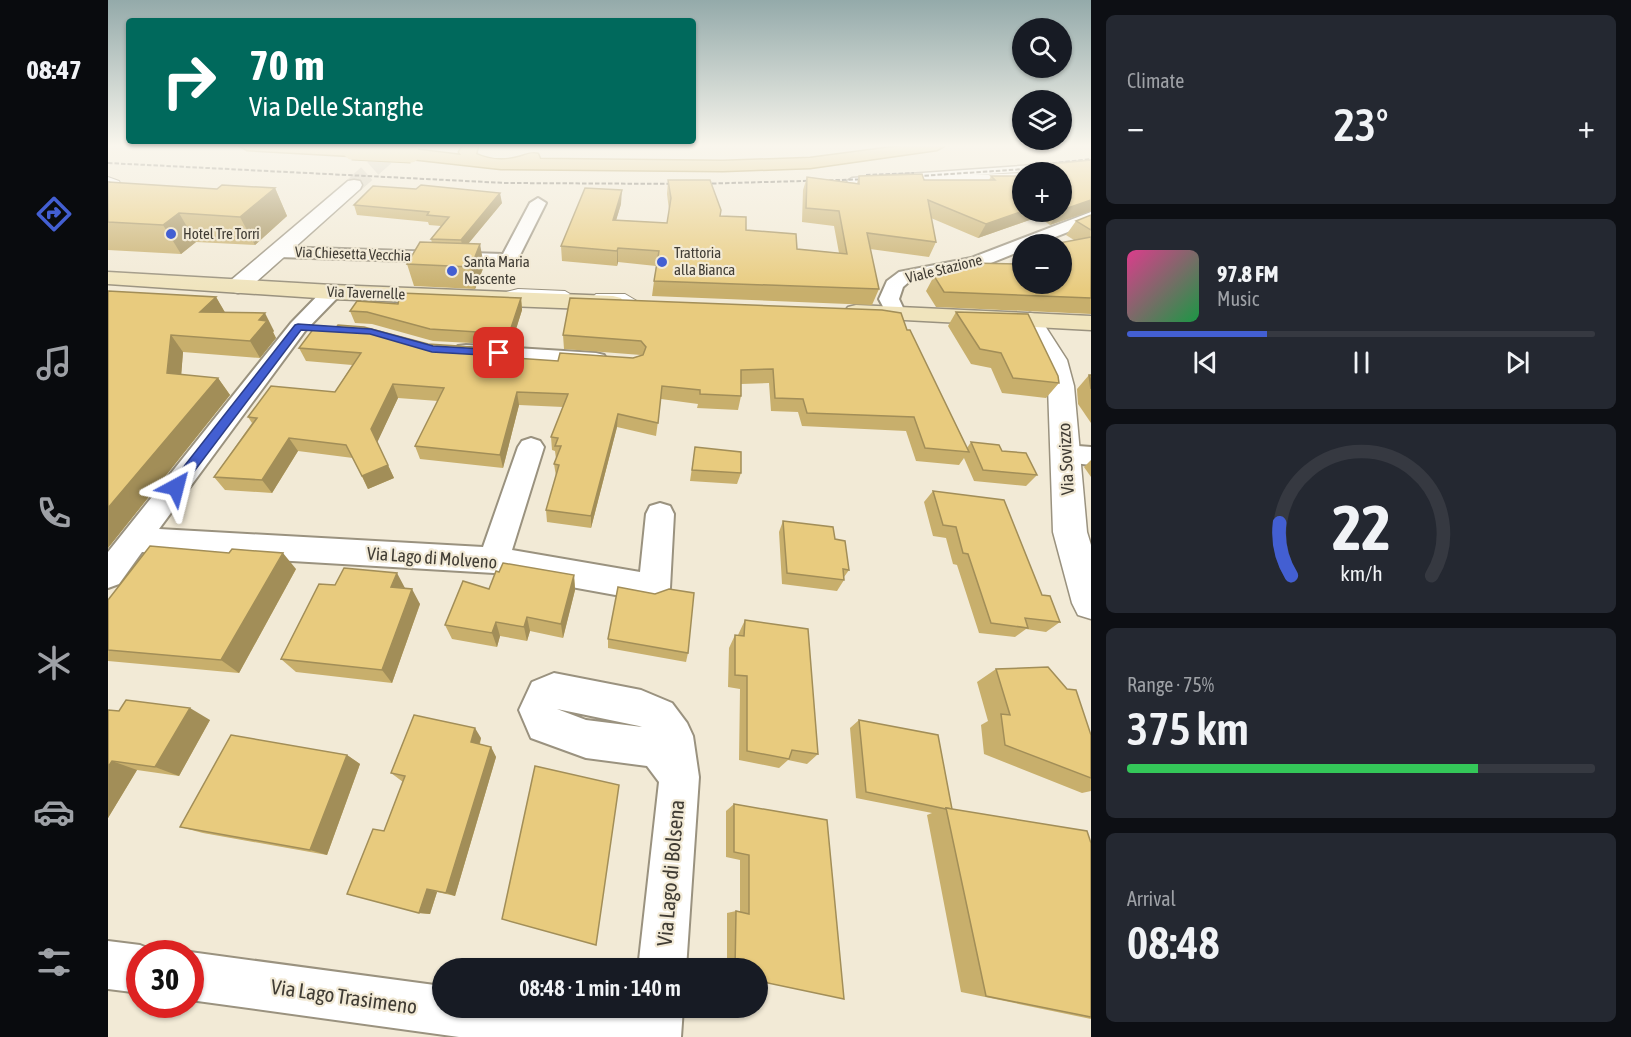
<!DOCTYPE html>
<meta charset="utf-8">
<style>
:root{--surface:#171b24;--page:#242831;--text:#f1f3f6;--muted:#9ea1a6;--line:#363941;--accent:#435fd2}
body{margin:0;font-family:"Asap Condensed",sans-serif;background:var(--page);color:var(--text);height:100vh;display:flex;flex-direction:column;font-size:22px;white-space:nowrap}
*{box-sizing:border-box;margin:0}
p{font-size:20px;color:var(--muted)}
.icon{flex:none;width:33px;height:33px;fill:none;stroke:currentColor;stroke-width:2;stroke-linecap:round;stroke-linejoin:round}
.map{position:relative;flex:1;overflow:hidden}
.panel{display:flex;flex-direction:column;gap:15px;padding:15px;background:#0d0f14;width:540px}
.panel>*{flex:none}
.guide{position:absolute;left:18px;top:18px;width:570px;height:126px;border-radius:6px;box-shadow:0 2px 4px #0004;background:#00695c;color:#fff;overflow:hidden}
.tools{position:absolute;left:904px;top:18px;display:grid;gap:12px}
.tools a{display:grid;place-items:center;width:60px;height:60px;border-radius:50%;background:var(--surface);box-shadow:0 2px 4px #0004;font-size:30px}
.speed{position:absolute;left:18px;top:940px;display:flex;gap:12px;font-size:30px;font-weight:700;text-align:center}
.speed>*{display:grid;place-content:center;width:78px;height:78px;border-radius:50%;background:var(--surface);box-shadow:0 2px 4px #0004;line-height:1}
.speed .limit{border:9px solid #d22;background:#fff;color:#111}
.pin{position:absolute;display:grid;place-items:center;width:51px;height:51px;color:#fff;margin:-26px;border-radius:12px;box-shadow:0 3px 9px #0006}
.me{position:absolute;width:66px;margin:-33px;rotate:38deg;stroke-linejoin:round;filter:drop-shadow(0 0 4px #0008)}
.turn{display:flex;align-items:center;gap:21px;height:126px;padding:0 24px;font-size:27px}
.turn .icon{width:78px;height:78px;stroke-width:2.5}
.turn b{display:block;font-size:42px;line-height:51px}
.big{font-size:45px;font-weight:600;line-height:1.1}
.panel .card{flex:1;display:flex;flex-direction:column;justify-content:center;gap:9px;min-width:0;padding:0 21px;border-radius:9px;background:var(--page)}
.panel .dial{align-items:center;gap:0}
.dial svg{height:156px;overflow:visible;fill:none;stroke:var(--line);stroke-width:7;stroke-linecap:round;text-anchor:middle}
.dial text{fill:var(--text);stroke:none}
.song{display:flex;align-items:center;gap:18px}
.cover{width:72px;height:72px;border-radius:9px;background:linear-gradient(135deg,hsl(330 70% 55%),hsl(140 70% 35%))}
.played{height:6px;border-radius:3px;background:linear-gradient(90deg,var(--accent) 30%,var(--line) 30%)}
.keys{display:flex;justify-content:space-around;direction:ltr}
.heat{display:flex;justify-content:space-between;align-items:center;font-size:33px;direction:ltr}
.charge{height:9px;border-radius:4px;background:linear-gradient(90deg,#34c759 75%,var(--line) 0)}
.trip{position:absolute;left:324px;top:958px;width:336px;height:60px;border-radius:30px;background:var(--surface);box-shadow:0 2px 4px #0004;font-weight:600;line-height:60px;text-align:center}
main{display:flex;flex:1;min-height:0}
.dock{display:flex;flex-direction:column;width:108px;justify-content:space-around;align-items:center;background:#090b0e;color:var(--muted)}
.dock .icon{width:42px;height:42px}
.dock .current{color:var(--accent)}
.dock b{font-size:27px;color:var(--text)}
.map>svg:first-child{display:block}
.lines{fill:none;stroke-linecap:round;stroke-linejoin:round}
.tertiary-tunnel{stroke:#cec7b6;stroke-width:17;stroke-dasharray:17 8;stroke-linecap:butt}
.service-casing{stroke:#9a927f;stroke-width:2}
.pedestrian-casing{stroke:#9a927f;stroke-width:3}
.minor-casing{stroke:#9a927f;stroke-width:4}
.tertiary-casing{stroke:#9a927f;stroke-width:3}
.secondary-casing{stroke:#9a927f;stroke-width:3}
.primary-casing{stroke:#9c802a;stroke-width:3}
.service{fill:#fff;fill-rule:evenodd}
.pedestrian{fill:#fff;fill-rule:evenodd}
.minor{fill:#fff;fill-rule:evenodd}
.tertiary{fill:#fff;fill-rule:evenodd}
.secondary{fill:#f0e4bd;fill-rule:evenodd}
.primary{fill:#e2c87c;fill-rule:evenodd}
.rail{stroke:#605b51;stroke-width:2;stroke-dasharray:4.5 2;stroke-linecap:butt}
.primary-bridge-casing{stroke:#9c802a;stroke-width:19;stroke-linecap:butt}
.primary-bridge{stroke:#e2c87c;stroke-width:17}
.wall{fill:#c8af6c}
.shaded-wall{fill:#a28e58}
.building{fill:#e8cb7e;stroke:#a28e58;stroke-width:1.5}
.route{fill:#435fd2;stroke:#2c3e88;stroke-width:1.5}
.poi-dot{fill:#435fd2;stroke:#f2ead6;stroke-width:2}
.labels{text-anchor:middle;stroke-width:4.5;stroke-linejoin:round;paint-order:stroke}
.far-poi-label{font-size:15px;fill:#403c34;stroke:#f2ead6;text-anchor:start}
.far-street-label{font-size:15px;fill:#403c34;stroke:#f2ead6}
.street-label{font-size:18px;fill:#403c34;stroke:#f2ead6}
.near-street-label{font-size:21px;fill:#403c34;stroke:#f2ead6}
</style>
<main>
<nav class="dock">
<b>08:47</b>
<svg class="icon current" aria-label="directions" viewBox="0 0 24 24"><path d="M12 3l9 9-9 9-9-9zM9 14v-3h6M13 9l2 2-2 2"/></svg>
<svg class="icon" aria-label="music" viewBox="0 0 24 24"><path d="M9 18V5l10-2v13"/><circle cx="6" cy="18" r="3"/><circle cx="16" cy="16" r="3"/></svg>
<svg class="icon" aria-label="phone" viewBox="0 0 24 24"><path d="M5 4h4l2 5-3 2q2 4 5 5l2-3 5 2v4C11 20 4 13 5 4z"/></svg>
<svg class="icon" aria-label="climate" viewBox="0 0 24 24"><path d="M12 3v18M4 7l16 10M4 17L20 7"/></svg>
<svg class="icon" aria-label="car" viewBox="0 0 24 24"><path d="M5 17H2v-5l4-1 3-4h7l3 4 3 1v5h-3M9 17h6M6 11h13"/><circle cx="7" cy="17" r="2"/><circle cx="17" cy="17" r="2"/></svg>
<svg class="icon" aria-label="filters" viewBox="0 0 24 24"><path d="M4 7h16M4 17h16"/><circle cx="9" cy="7" r="2"/><circle cx="15" cy="17" r="2"/></svg>
</nav>
<div class="map">
<svg width="983" height="1037" viewBox="0 0 983 1037">
<rect width="100%" height="100%" fill="#f2ead6"/>
<g class="lines">
<polyline class="tertiary-tunnel" points="246,185 289,147"/>
<defs>
<g id="service">
<polygon points="0,177 11,181 15,188 0,198 0,193 8,187 6,183 0,181"/>
<polygon points="410,289 457,291 462,294 457,297 410,295 392,298 387,295"/>
<polygon points="488,294 517,294 534,304 529,307 515,300 491,299 486,296"/>
</g>
<polygon id="pedestrian" points="983,161 983,167 865,175 915,173 915,179 821,184 817,183 817,179 776,182 776,186 772,187 748,188 739,181 744,178"/>
<g id="minor">
<polygon points="430,198 438,203 410,259 407,263 401,264 170,257 164,256 161,252 164,248 170,247 395,254 422,203"/>
<polygon points="983,212 983,223 929,244 915,244 915,250 873,267 803,280 795,287 791,299 798,314 795,318 781,318 771,299 779,281 791,272 863,258"/>
<polygon points="224,286 231,288 234,292 231,296 197,331 51,529 375,547 410,447 414,441 423,438 432,441 436,447 404,550 532,572 538,514 542,506 552,503 562,506 566,514 562,588 557,598 546,602 386,573 34,552 11,584 0,588 0,552 183,323 217,288"/>
<polygon points="358,345 488,353 496,355 499,360 496,365 488,367 350,356 347,351 350,346"/>
<polygon points="957,445 983,447 983,465 948,461 944,454 948,447"/>
<path d="M446 673 533 690 564 703 579 723 585 736 591 777 578 969H530L551 782 539 766 478 758 423 738 411 710 424 682ZM449 709 531 726 534 727 478 720Z"/>
<polygon points="0,941 32,945 49,952 49,954 32,954 32,993 0,989"/>
<polygon points="82,952 334,986 334,1008 503,1008 526,1011 527,1008 575,1008 573,1037 351,1037 82,1000 82,954 78,954"/>
</g>
<g id="tertiary">
<polygon points="246,180 252,181 254,185 252,189 138,291 130,293 122,291 119,286 122,281 240,181"/>
<polygon points="922,313 930,315 959,360 966,386 979,532 983,545 983,619 970,615 964,603 945,532 940,386 933,360 910,320 914,315"/>
</g>
<g id="secondary">
<polygon points="0,272 224,285 505,296 513,298 516,303 513,308 505,310 224,299 0,284"/>
<polygon points="748,305 983,316 983,330 740,317 736,312 740,307"/>
</g>
<g id="primary">
<polygon points="132,146 239,146 249,148 252,151 244,156 139,150"/>
<path d="M355 146H370L368 154C381 160 397 161 411 157 419 155 423 152 430 154L432 159 615 161 702 158 793 146H836L829 150 702 168 615 171 393 169 303 159 295 154 303 149 353 155 351 152Z"/>
</g>
</defs>
<use href="#service" class="service-casing"/>
<use href="#pedestrian" class="pedestrian-casing"/>
<use href="#minor" class="minor-casing"/>
<use href="#tertiary" class="tertiary-casing"/>
<use href="#secondary" class="secondary-casing"/>
<use href="#primary" class="primary-casing"/>
<use href="#service" class="service"/>
<use href="#pedestrian" class="pedestrian"/>
<use href="#minor" class="minor"/>
<use href="#tertiary" class="tertiary"/>
<use href="#secondary" class="secondary"/>
<use href="#primary" class="primary"/>
<g class="rail">
<polyline points="0,163 398,183 586,184 767,179"/>
<polyline points="938,164 983,159"/>
<polyline points="758,175 806,173"/>
<polyline points="797,177 947,167"/>
</g>
<defs>
<polyline id="primary-bridge" points="244,151 303,154"/>
</defs>
<use href="#primary-bridge" class="primary-bridge-casing"/>
<use href="#primary-bridge" class="primary-bridge"/>
</g>
<g class="wall">
<polygon points="983,160 983,211 942,225 930,217 870,238 823,218 828,242 821,257 762,249 771,289 764,305 544,296 548,266 510,262 509,266 454,261 453,246 513,204 508,220 559,223 561,210 559,194 560,180 612,216 638,230 689,249 731,253 726,226 694,222 695,190 699,177 749,183 751,176 816,180 881,180 883,176 915,176 915,212 954,212 954,172 929,172 931,168 942,167 943,164"/>
<polygon points="0,182 109,189 167,188 179,216 147,245 88,242 73,254 0,250"/>
<polygon points="394,203 360,244 376,266 367,289 306,286 299,264 324,243 323,239 333,226 321,225 320,222 249,215 246,205"/>
<polygon points="983,215 983,314 828,307 818,291 826,276 908,264 915,253 915,284 966,240 958,235 968,221"/>
<polygon points="0,291 108,297 117,313 166,331 165,332 168,338 152,358 75,352 73,375 110,378 122,395 0,548"/>
<polygon points="413,298 414,310 403,345 325,341 264,324 247,323 242,311"/>
<polygon points="848,312 951,383 938,398 894,393 883,368 863,364 840,326"/>
<polygon points="799,330 859,448 863,442 894,451 929,475 918,486 866,481 856,458 851,465 808,461 798,431 694,426 690,412 663,411 661,383 633,384 633,396 630,410 589,408 590,404 553,399 548,436 509,427 483,528 439,522 438,510 448,476 446,464 448,459 447,451 444,450 443,437 455,407 411,405 395,468 312,459 307,446 330,401 290,398 269,442 286,478 260,489 245,458 190,451 164,493 117,490 106,477 144,423 140,417 227,392 244,365 198,361 191,348 320,344 395,349 397,358 450,361 525,358 533,355 456,349 455,335"/>
<polygon points="981,375 983,375 983,423 970,404 969,389"/>
<polygon points="587,447 633,473 629,484 582,481"/>
<polygon points="983,460 983,477 976,467"/>
<polygon points="825,491 934,595 952,622 938,632 918,629 907,637 871,633 849,565 845,564 838,538 825,536 816,502"/>
<polygon points="675,521 727,539 741,570 736,577 736,580 729,591 674,584 671,532"/>
<polygon points="188,569 131,673 0,661 0,600"/>
<polygon points="466,575 467,590 455,638 422,631 419,641 392,636 389,647 344,639 337,625 381,589"/>
<polygon points="227,585 297,588 312,604 284,683 188,672 173,659"/>
<polygon points="637,620 710,754 699,764 680,760 671,768 631,760 632,689 620,687 621,648 627,635 630,635"/>
<polygon points="500,639 580,653 578,662 500,648"/>
<polygon points="888,669 983,735 983,791 974,793 876,754 873,725 880,721 869,682"/>
<polygon points="0,710 102,720 71,776 29,770 0,818"/>
<polygon points="751,720 844,809 983,843 983,1019 853,992 819,815 824,813 748,798 742,728"/>
<polygon points="373,738 372,744 383,747 388,757 347,896 329,892 322,914 311,913 276,831 295,782 283,773"/>
<polygon points="239,755 252,764 219,855 95,833 72,827"/>
<polygon points="626,804 719,820 650,969 619,969 619,913 628,911 632,912 632,860 618,857 618,811"/>
</g>
<g class="shaded-wall">
<polygon points="167,188 179,216 147,245 132,217"/>
<polygon points="514,190 513,204 504,234 505,220"/>
<polygon points="392,193 394,203 355,250 353,240"/>
<polygon points="983,200 983,211 942,225 951,212 954,212 954,210"/>
<polygon points="915,211 933,212 930,217 870,238 878,224"/>
<polygon points="71,213 88,242 73,254 55,225"/>
<polygon points="372,244 376,266 367,289 363,267"/>
<polygon points="510,248 510,262 509,266 509,251"/>
<polygon points="108,297 118,314 92,312"/>
<polygon points="413,298 414,310 403,345 401,334"/>
<polygon points="157,313 166,331 165,332 168,338 152,358 142,341 151,320"/>
<polygon points="63,335 75,352 72,391 59,373"/>
<polygon points="395,349 398,362 393,357"/>
<polygon points="110,378 122,395 0,548 0,508"/>
<polygon points="285,384 290,398 269,443 263,429"/>
<polygon points="409,392 411,405 395,468 392,455"/>
<polygon points="510,414 509,427 483,528 483,516"/>
<polygon points="181,438 190,451 164,493 154,480"/>
<polygon points="280,465 286,478 260,489 254,476"/>
<polygon points="175,553 188,569 131,673 113,660"/>
<polygon points="289,573 297,588 283,587"/>
<polygon points="466,575 467,590 455,638 453,624"/>
<polygon points="304,589 312,604 284,683 274,670"/>
<polygon points="419,617 422,631 419,641 416,627"/>
<polygon points="388,622 392,636 389,647 384,633"/>
<polygon points="82,708 102,720 71,776 47,767"/>
<polygon points="367,728 373,738 369,752 363,742"/>
<polygon points="383,747 388,757 347,896 338,893"/>
<polygon points="239,755 252,764 219,855 202,850"/>
<polygon points="4,761 29,770 0,818 0,767"/>
<polygon points="319,889 329,892 322,914 311,913"/>
</g>
<g class="building">
<polygon points="983,160 983,200 954,210 954,172 941,172 931,168 948,166 943,164"/>
<polygon points="814,174 816,180 887,180 883,176 915,176 915,211 878,224 820,200 828,242 759,233 771,289 546,281 551,251 510,248 509,251 453,246 477,188 514,190 505,220 559,223 563,198 560,180 602,180 613,210 612,216 638,217 638,230 688,234 689,249 739,254 731,211 698,208 699,177 751,184 751,176"/>
<polygon points="0,182 109,189 114,185 167,188 132,217 71,213 55,225 0,222"/>
<polygon points="313,185 392,193 353,240 323,239 341,217 319,215 321,212 246,205 265,186 308,189"/>
<polygon points="983,215 983,230 968,221"/>
<polygon points="983,237 983,298 836,292 826,276 862,263 915,264 915,284 954,284 954,244 946,244"/>
<polygon points="312,242 372,244 363,267 299,264"/>
<polygon points="0,291 108,297 92,312 157,313 151,320 159,321 142,341 63,335 59,373 110,378 0,508"/>
<polygon points="292,293 413,298 401,334 322,329 259,312 242,311 249,301 290,304"/>
<polygon points="462,298 774,310 793,313 799,330 802,330 861,452 817,448 806,417 699,413 695,399 667,398 665,369 633,370 633,396 592,394 592,390 554,386 550,423 510,414 483,516 438,510 451,465 446,464 453,446 447,446 450,438 443,437 460,394 409,392 392,455 307,446 336,388 285,384 263,429 280,465 254,476 238,445 181,438 154,480 106,477 149,418 140,417 163,386 227,392 253,353 191,348 206,328 227,329 230,325 256,327 320,344 395,349 393,357 450,361 452,353 525,358 535,355 538,347 533,341 455,335"/>
<polygon points="848,312 920,314 950,376 951,383 905,378 893,353 872,349"/>
<polygon points="981,375 983,375 983,389"/>
<polygon points="863,442 891,445 894,451 918,453 929,475 875,470"/>
<polygon points="587,447 633,452 633,473 584,470"/>
<polygon points="825,491 896,500 934,595 942,596 952,622 917,618 920,628 883,623 860,554 855,553 848,527 835,525"/>
<polygon points="675,521 725,527 727,539 737,541 741,570 735,569 736,580 679,573"/>
<polygon points="42,546 121,553 124,549 175,553 113,660 0,650 0,600"/>
<polygon points="395,563 466,575 453,624 419,617 416,627 388,622 384,633 337,625 355,581 381,589 388,571 391,572"/>
<polygon points="236,568 289,573 283,587 304,589 274,670 173,659 211,584 227,585"/>
<polygon points="510,587 547,594 561,589 586,593 580,653 500,639"/>
<polygon points="637,620 700,629 710,754 684,750 681,759 639,751 639,676 627,675 627,635 636,636"/>
<polygon points="940,667 959,689 968,690 983,735 983,778 897,745 893,714 902,715 888,669"/>
<polygon points="18,700 82,708 47,767 4,761 0,767 0,710 11,711"/>
<polygon points="306,715 367,728 363,742 383,747 338,893 319,889 311,913 239,894 265,829 276,831 297,776 283,773"/>
<polygon points="751,720 830,735 844,809 838,808 838,809 758,792"/>
<polygon points="123,735 239,755 202,850 72,827"/>
<polygon points="427,766 511,785 488,945 394,919"/>
<polygon points="626,804 719,820 736,999 650,981 650,969 627,969 628,911 641,914 641,855 626,852"/>
<polygon points="838,808 979,831 983,843 983,1017 878,996"/>
</g>
<linearGradient id="sky" x2="0" y2="1"><stop stop-color="#94aaaa"/><stop offset="0.5" stop-color="#f9f6ed"/><stop offset="1" stop-color="#f9f6ed" stop-opacity="0"/></linearGradient>
<rect width="983" height="291" fill="url(#sky)"/>
<polygon class="route" points="190,324 263,329 325,346 391,350 396,353 391,356 324,352 262,334 193,330 72,490 63,490 61,487 63,483 187,325"/>
<g class="poi-dot">
<circle cx="63" cy="234" r="6"/>
<circle cx="554" cy="262" r="6"/>
<circle cx="344" cy="271" r="6"/>
</g>
<g class="labels">
<g class="far-poi-label">
<text x="75" y="239">Hotel Tre Torri</text>
<text x="566" y="258">Trattoria<tspan x="566" dy="17">alla Bianca</tspan></text>
<text x="356" y="267">Santa Maria<tspan x="356" dy="17">Nascente</tspan></text>
</g>
<g class="far-street-label">
<text transform="translate(245 254) rotate(2)" y="5">Via Chiesetta Vecchia</text>
<text transform="translate(836 269) rotate(-14)" y="5">Viale Stazione</text>
<text transform="translate(258 293) rotate(2)" y="5">Via Tavernelle</text>
</g>
<g class="street-label">
<text transform="translate(958 459) rotate(-93)" y="6">Via Sovizzo</text>
<text transform="translate(324 558) rotate(4)" y="6">Via Lago di Molveno</text>
</g>
<g class="near-street-label">
<text transform="translate(563 873) rotate(-85)" y="7">Via Lago di Bolsena</text>
<text transform="translate(236 997) rotate(8)" y="7">Via Lago Trasimeno</text>
</g>
</g>
</svg>
<div class="tools">
<a><svg class="icon" aria-label="search" viewBox="0 0 24 24"><circle cx="10" cy="10" r="6"/><path d="M15 15l6 6"/></svg></a>
<a><svg class="icon" aria-label="layers" viewBox="0 0 24 24"><path d="M12 4l9 5-9 5-9-5zM3 14l9 5 9-5"/></svg></a>
<a>+</a>
<a>−</a>
</div>
<div class="speed"><div class="limit">30</div></div>
<div class="pin" style="left:391px;top:353px;background:#d93025"><svg class="icon" aria-label="arrive" viewBox="0 0 24 24"><path d="M6 21V4h12l-3 4 3 4H6"/></svg></div>
<svg class="me" style="left:68px;top:487px" viewBox="-20 -20 40 40"><path d="M0-17L14 15 0 8-14 15z" fill="#435fd2" stroke="#fff" stroke-width="4"/></svg>
<div class="trip">08:48 · 1 min · 140 m</div>
<div class="guide">
<div class="turn"><svg class="icon" aria-label="right" viewBox="0 0 24 24"><path d="M7 20v-9h11M14 6l5 5-5 5"/></svg><div><b>70 m</b>Via Delle Stanghe</div></div>
</div>
</div>
<section class="panel">
<div class="card"><p>Climate</p>
<div class="heat"><a>−</a><b class="big">23°</b><a>+</a></div>
</div>
<div class="card">
<div class="song"><i class="cover"></i><div><b>97.8 FM</b><p>Music</p></div></div>
<div class="played"></div>
<div class="keys"><svg class="icon" aria-label="previous" viewBox="0 0 24 24"><path d="M18 5L8 12l10 7zM5 5v14"/></svg><svg class="icon" aria-label="pause" viewBox="0 0 24 24"><path d="M8 5v14M16 5v14"/></svg><svg class="icon" aria-label="next" viewBox="0 0 24 24"><path d="M6 5l10 7-10 7zM19 5v14"/></svg></div>
</div>
<div class="card dial"><svg viewBox="0 0 100 80">
<path d="M14 69A42 42 0 1 1 86 69"/>
<path d="M14 69A42 42 0 0 1 8 42" stroke="#435fd2"/>
<text x="50" y="56" font-size="32" font-weight="700">22</text>
<text x="50" y="72" font-size="11">km/h</text>
</svg></div>
<div class="card"><p>Range · 75%</p><b class="big">375 km</b><div class="charge"></div></div>
<div class="card"><p>Arrival</p><b class="big">08:48</b></div>
</section>
</main>
